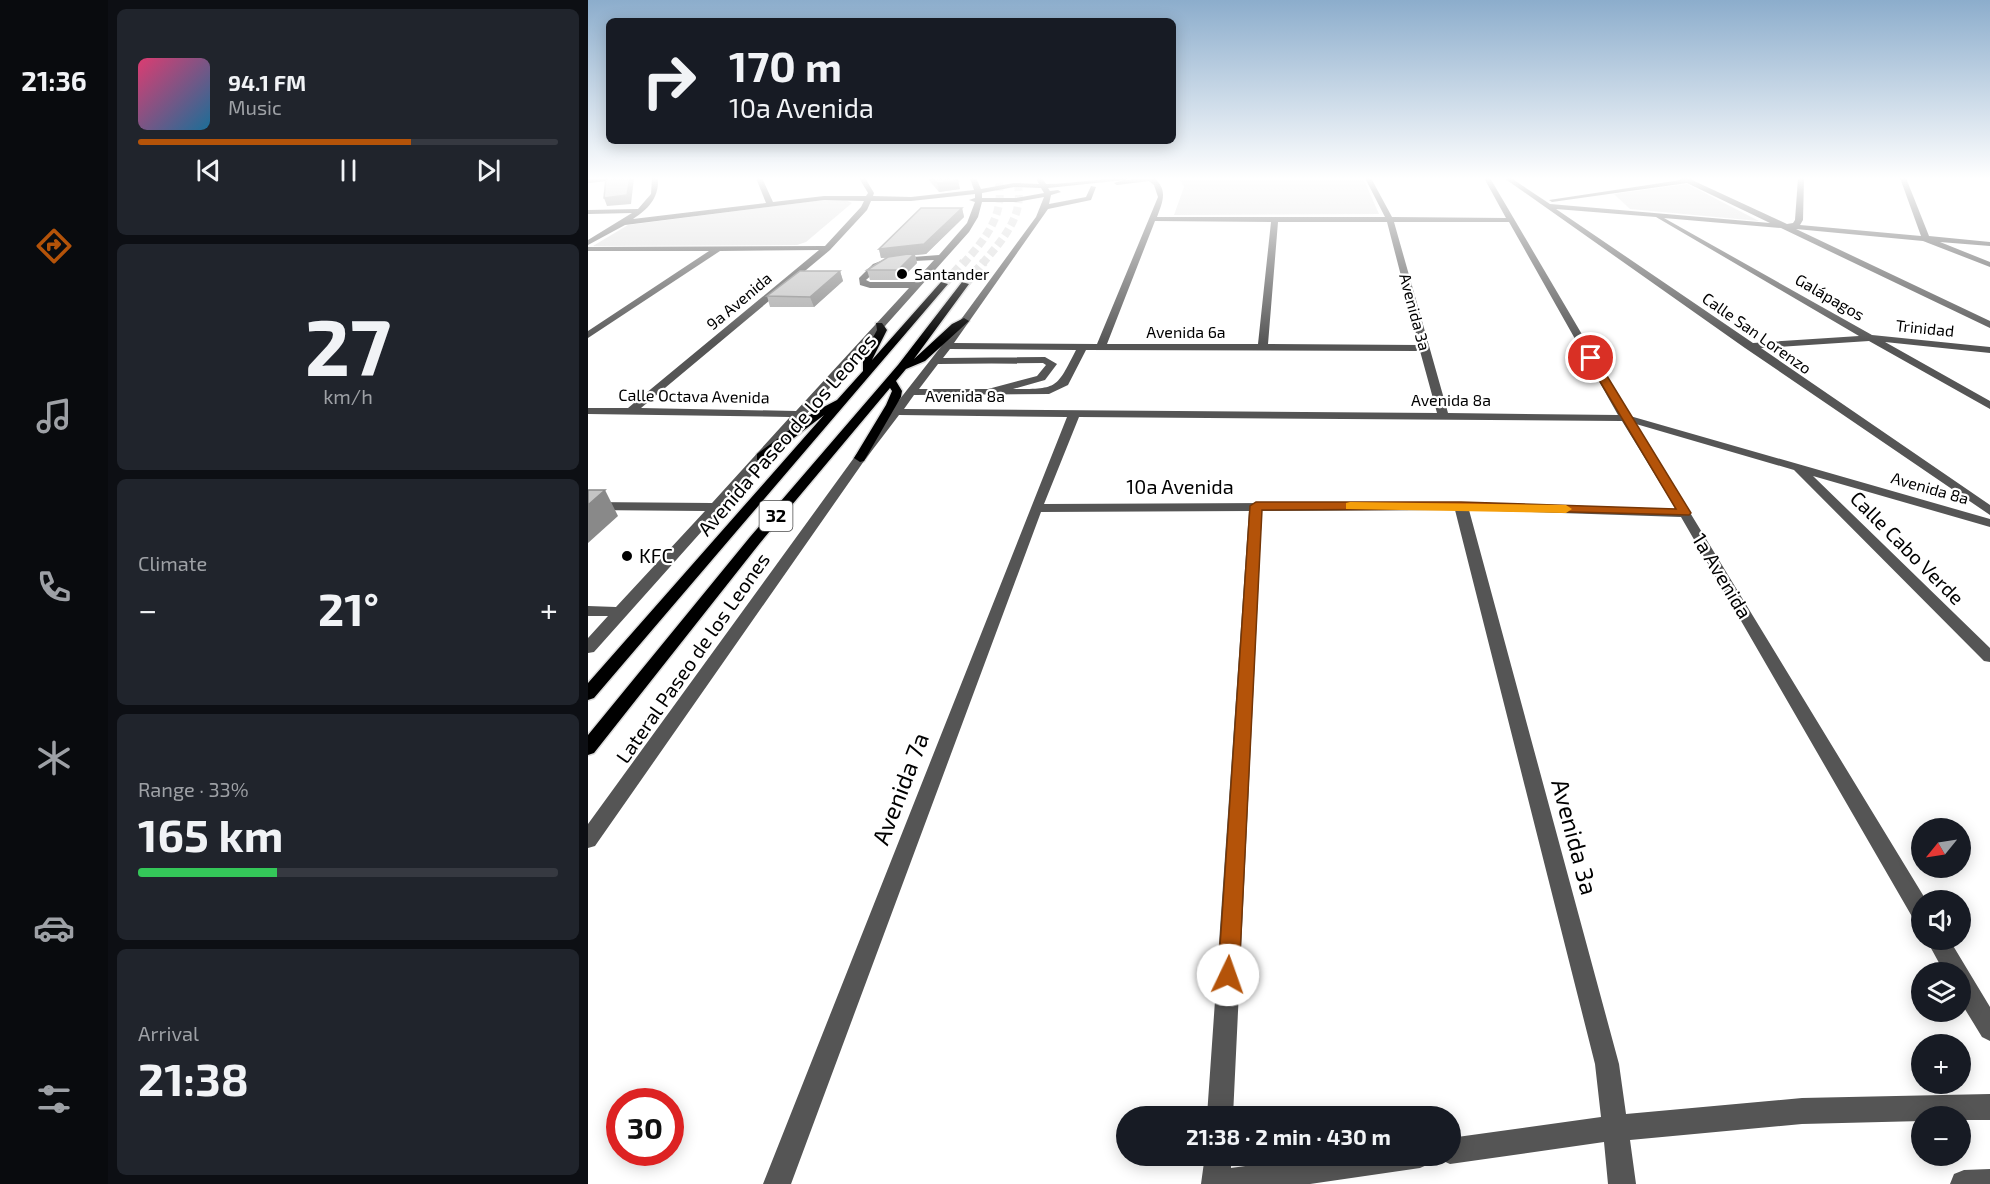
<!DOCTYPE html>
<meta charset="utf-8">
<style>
:root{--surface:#171b24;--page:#20242c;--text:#f1f3f6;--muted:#9ea1a6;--line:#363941;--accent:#b45309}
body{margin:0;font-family:"Exo 2",sans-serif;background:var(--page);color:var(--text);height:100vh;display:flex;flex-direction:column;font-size:22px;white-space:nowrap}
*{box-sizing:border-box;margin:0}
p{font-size:20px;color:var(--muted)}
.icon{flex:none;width:33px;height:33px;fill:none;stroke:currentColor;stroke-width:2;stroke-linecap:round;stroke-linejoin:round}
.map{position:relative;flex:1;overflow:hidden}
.details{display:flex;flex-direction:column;gap:9px;padding:9px;background:#0d0f14;width:480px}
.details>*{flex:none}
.banner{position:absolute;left:18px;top:18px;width:570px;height:126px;border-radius:9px;box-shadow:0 3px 15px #0003;background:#171b24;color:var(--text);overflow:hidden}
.needle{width:39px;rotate:240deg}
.fabs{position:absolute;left:1323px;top:818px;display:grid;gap:12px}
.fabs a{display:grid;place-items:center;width:60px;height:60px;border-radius:50%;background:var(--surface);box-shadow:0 3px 15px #0003;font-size:30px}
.speed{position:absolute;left:18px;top:1088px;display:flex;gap:12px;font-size:30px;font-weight:700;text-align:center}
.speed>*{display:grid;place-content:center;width:78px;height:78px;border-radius:50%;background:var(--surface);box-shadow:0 3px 15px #0003;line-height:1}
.speed .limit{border:9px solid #d22;background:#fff;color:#111}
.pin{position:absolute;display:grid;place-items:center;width:51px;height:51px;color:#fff;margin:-26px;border:3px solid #fff;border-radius:50%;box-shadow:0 2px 6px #0007}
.me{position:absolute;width:66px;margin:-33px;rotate:3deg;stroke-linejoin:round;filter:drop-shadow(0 0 4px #0008)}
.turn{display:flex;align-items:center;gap:21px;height:126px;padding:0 24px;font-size:27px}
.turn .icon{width:78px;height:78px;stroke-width:2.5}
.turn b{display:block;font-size:42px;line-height:51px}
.big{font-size:45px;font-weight:700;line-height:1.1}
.details .widget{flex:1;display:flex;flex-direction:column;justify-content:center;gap:9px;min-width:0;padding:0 21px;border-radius:9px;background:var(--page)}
.details .dial{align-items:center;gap:0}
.dial b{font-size:78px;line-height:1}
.song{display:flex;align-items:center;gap:18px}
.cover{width:72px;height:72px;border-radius:9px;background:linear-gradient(135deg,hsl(340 70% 55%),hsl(200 70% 35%))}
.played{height:6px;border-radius:3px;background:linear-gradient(90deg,var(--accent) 65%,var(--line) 65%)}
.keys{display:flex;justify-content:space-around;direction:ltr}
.heat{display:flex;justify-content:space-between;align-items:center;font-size:33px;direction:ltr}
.charge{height:9px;border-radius:4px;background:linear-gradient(90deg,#34c759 33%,var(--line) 0)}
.trip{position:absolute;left:528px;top:1106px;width:345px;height:60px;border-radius:30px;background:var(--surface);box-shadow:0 3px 15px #0003;font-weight:700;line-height:60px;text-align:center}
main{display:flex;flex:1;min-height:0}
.tab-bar{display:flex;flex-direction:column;width:108px;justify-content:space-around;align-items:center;background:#090b0e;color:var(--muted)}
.tab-bar .icon{width:42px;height:42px}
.tab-bar .current{color:var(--accent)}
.tab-bar b{font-size:27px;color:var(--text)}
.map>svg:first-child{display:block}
.green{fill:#dcdcdc}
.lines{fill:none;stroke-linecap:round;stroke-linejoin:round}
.major-tunnel-far1{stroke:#d9d9d9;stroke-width:8;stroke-dasharray:8 4;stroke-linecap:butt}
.major-tunnel{stroke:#d9d9d9;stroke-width:9;stroke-dasharray:9 4.5;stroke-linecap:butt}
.major-casing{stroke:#dbdbdb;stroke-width:3}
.minor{fill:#555;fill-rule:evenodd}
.major{fill:#000;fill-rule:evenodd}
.wall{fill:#a9a9a9}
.shaded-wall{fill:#898989}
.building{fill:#c4c4c4;stroke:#898989;stroke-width:1.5}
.route{fill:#b45309;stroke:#753606;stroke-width:1.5}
.slow{fill:#f59e0b}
.poi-dot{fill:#000;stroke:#fff;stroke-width:2}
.labels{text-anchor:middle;stroke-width:4.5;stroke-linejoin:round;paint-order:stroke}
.far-poi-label{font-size:16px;fill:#000;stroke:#fff;text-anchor:start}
.far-street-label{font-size:16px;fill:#000;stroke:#fff}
.shield{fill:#fff;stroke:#4c4c4c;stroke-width:1.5}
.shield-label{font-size:18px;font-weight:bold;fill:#000}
.street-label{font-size:20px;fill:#000;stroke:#fff}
.poi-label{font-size:20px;fill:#000;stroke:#fff;text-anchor:start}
.near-street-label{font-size:24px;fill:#000;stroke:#fff}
</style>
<main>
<nav class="tab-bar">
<b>21:36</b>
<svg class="icon current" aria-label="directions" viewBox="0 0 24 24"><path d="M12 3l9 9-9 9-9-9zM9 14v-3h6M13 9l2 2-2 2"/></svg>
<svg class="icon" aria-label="music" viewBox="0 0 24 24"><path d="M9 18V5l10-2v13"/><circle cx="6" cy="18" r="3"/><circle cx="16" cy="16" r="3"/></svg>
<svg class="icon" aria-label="phone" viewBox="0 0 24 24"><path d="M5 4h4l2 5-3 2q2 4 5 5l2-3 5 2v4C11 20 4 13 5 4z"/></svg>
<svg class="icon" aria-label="climate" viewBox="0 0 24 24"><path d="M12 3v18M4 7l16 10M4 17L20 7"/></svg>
<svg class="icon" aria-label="car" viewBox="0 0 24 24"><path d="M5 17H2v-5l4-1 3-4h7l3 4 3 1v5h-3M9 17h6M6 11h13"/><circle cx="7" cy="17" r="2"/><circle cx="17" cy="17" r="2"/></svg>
<svg class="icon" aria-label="filters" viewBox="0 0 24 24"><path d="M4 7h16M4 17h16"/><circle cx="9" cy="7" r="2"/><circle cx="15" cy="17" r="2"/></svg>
</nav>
<section class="details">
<div class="widget">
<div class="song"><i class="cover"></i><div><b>94.1 FM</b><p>Music</p></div></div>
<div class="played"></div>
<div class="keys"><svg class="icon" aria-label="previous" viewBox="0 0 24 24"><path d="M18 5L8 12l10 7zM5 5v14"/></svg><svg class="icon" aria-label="pause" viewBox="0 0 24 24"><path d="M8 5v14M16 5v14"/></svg><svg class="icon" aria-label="next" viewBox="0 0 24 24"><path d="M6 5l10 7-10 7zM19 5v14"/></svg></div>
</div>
<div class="widget dial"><b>27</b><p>km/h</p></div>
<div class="widget"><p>Climate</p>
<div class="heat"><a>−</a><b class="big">21°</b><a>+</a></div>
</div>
<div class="widget"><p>Range · 33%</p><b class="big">165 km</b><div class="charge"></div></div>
<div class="widget"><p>Arrival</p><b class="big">21:38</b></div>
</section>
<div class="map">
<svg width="1402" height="1184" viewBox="0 0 1402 1184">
<rect width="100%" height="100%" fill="#fff"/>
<g class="green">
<polygon points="597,178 775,178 791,214 586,215 596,187 592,179"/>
<polygon points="1099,184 1171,221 1042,209 1026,194"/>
<polygon points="243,199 255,199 264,203 218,242 209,245 5,246 40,225"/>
</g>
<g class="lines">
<g class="major-tunnel-far1">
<path d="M375 264C398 238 418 214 410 178"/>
<path d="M394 264C416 238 439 213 428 178"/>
</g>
<g class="major-tunnel">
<polyline points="356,284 376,262"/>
<polyline points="377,284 396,262"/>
</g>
<defs>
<g id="major">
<polygon points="353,282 360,284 6,698 0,700 0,683 236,415 177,460 169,460 169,454 226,412 249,400 275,371 275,356 289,330 288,323 294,323 299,330 284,360"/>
<polygon points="374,282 381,284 326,359 364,324 376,318 381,321 337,361 318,369 308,381 314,391 313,397 276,461 272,462 266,458 298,405 304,391 302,388 172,543 6,753 0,755 0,735 162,537 310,365"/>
</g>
</defs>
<use href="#major" class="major-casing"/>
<g class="minor">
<polygon points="32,178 29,180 0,183 0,179"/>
<path d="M64 178H70C71 198 61 208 45 219L178 203 168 178H174L185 202 236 196H278L280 193 271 178H277L286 193 285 196 323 197 386 190 382 178H388L393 189 426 183 451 184 448 178H454L458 184C485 184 512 178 540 178L537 180 569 178 568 180C580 191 574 203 569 217H797L777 178H783L804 217 918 218 896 178H902L1042 416 1402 519V527L1225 476 1402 648V662L1396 661 1206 470 1048 424 1338 900H1334V922L1326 920 1093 517 881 510 1031 1064 1038 1114 1214 1098 1402 1094V1120H1372V1116H1334V1121L1214 1124 1042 1140 1048 1184H1020L1016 1142 862 1164 853 1160 850 1155H862V1138L1013 1117 1007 1064 867 510 674 511 645 1116H619L661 511 453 512 203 1184H175L479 417 311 415 276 461 7 846 0 848V824L268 455 355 344 448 217 456 197 428 202H394L390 217 381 232 6 652 0 653V638L20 616H0V606L28 607 117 511 0 510V502L124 503 202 417 0 414V408H40L231 250 132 251 0 338V331L121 251H0V247L237 246 273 207 276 201 236 200 37 225 0 245V240L44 213 0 214V210L50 209 63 194ZM536 180 526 183 529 185 561 181 566 185 570 197 509 344 366 343 460 209 503 200 508 187 503 186 498 197 461 204 463 195 473 192 470 190 462 191 460 188ZM426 187 453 188 456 193 428 198H394V193ZM387 194V198L381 200 387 202 379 223 351 255 298 259 285 264 271 278 272 285 282 288H321L208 411 53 408 242 250 279 210 283 201H323ZM567 221 683 222 670 344H519ZM690 222H799L831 345 680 344ZM806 222H921L1030 415 860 413ZM346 260 326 282H282L278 280C301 258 317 262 346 260ZM362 349 488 350C468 389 470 389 425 389L457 380 469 364 457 357 355 358ZM498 350 832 351 849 413 316 409 326 395 461 394 480 385ZM455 363 458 365 449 376 400 389H331L350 364ZM491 417 1034 421 1088 509 873 502 456 504Z"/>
<path d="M916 178H923L962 204 1182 223 1099 183 964 202 961 200 1093 180 1091 178H1104V180L1199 224 1205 223 1207 220 1210 178H1216L1215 220 1212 225 1333 236 1312 178H1318L1341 236 1402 242V246L1352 242 1402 262V267L1335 241 1208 229 1402 321V328L1193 228 1076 218 1284 335 1402 347V353L1297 342 1402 401V409L1281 341 1173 348 1402 505V515L1157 348ZM968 209 1068 217 1271 336 1165 343Z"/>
<polygon points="1338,939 1361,939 1402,1007 1402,1041 1394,1037 1372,1001 1372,972 1356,972"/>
<polygon points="617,1155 643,1155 643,1168 737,1155 845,1155 841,1164 832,1168 722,1184 613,1184"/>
<polygon points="1402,1169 1402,1184 1362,1184 1366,1174 1376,1170"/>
</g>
<use href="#major" class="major"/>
</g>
<g class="wall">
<polygon points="339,178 367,178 370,181 372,189 351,192"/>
<polygon points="374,208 376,217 338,254 327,255 329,263 312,280 282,280 279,270 299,258 293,258 291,249"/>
<polygon points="252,271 255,281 226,307 182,307 179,296"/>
</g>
<g class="shaded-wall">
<polygon points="42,178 46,178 43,204 19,206 16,198"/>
<polygon points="370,181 372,189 351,192 349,183"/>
<polygon points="374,208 376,217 338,254 327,255 329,263 312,280 310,270 325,255 293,258 291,249"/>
<polygon points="252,271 255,281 226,307 222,297"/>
<polygon points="17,490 30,516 0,543 0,505"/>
</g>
<g class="building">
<polygon points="18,178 42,178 39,195 16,198"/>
<polygon points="344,178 367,178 370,181 349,183"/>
<polygon points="333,208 374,208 336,244 291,249"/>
<polygon points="327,253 310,270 279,270 300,257"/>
<polygon points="212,271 252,271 222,297 179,296"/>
<polygon points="0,490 17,490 0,505"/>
</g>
<linearGradient id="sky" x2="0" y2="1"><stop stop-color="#8cadcc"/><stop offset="0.52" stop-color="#fff"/><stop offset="1" stop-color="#fff" stop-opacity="0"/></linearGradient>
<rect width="1402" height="343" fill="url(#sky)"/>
<polygon class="route" points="1000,356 1008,358 1103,513 1101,515 873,509 674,510 651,975 648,982 640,985 633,982 630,975 662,506 668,502 873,502 1088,509 998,358"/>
<polygon class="slow" points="762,502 978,505 984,509 978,513 758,509 758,503"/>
<g class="poi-dot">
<circle cx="314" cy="274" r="6"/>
<circle cx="39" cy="556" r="6"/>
</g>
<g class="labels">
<g class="far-poi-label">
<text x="326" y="280">Santander</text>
</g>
<g class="far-street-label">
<text transform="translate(1242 297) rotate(30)" y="6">Galápagos</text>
<text transform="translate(151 301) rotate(-40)" y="6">9a Avenida</text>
<text transform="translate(827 312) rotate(75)" y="6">Avenida 3a</text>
<text transform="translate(1337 328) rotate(6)" y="6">Trinidad</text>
<text x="598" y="338">Avenida 6a</text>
<text transform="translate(1169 333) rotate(35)" y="6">Calle San Lorenzo</text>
<text transform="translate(106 396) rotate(1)" y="6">Calle Octava Avenida</text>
<text x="377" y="402">Avenida 8a</text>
<text x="863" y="406">Avenida 8a</text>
<text transform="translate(1342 488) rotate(16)" y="6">Avenida 8a</text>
</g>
<rect class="shield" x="171.5" y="501" width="33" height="30" rx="4.5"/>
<g class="shield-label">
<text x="188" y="522">32</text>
</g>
<g class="street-label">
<text transform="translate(199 435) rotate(-49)" y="7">Avenida Paseo de los Leones</text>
<text x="592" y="494">10a Avenida</text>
<text transform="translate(1319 548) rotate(45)" y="7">Calle Cabo Verde</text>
<text transform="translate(1134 576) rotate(59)" y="7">1a Avenida</text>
<text transform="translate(105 658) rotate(-55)" y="7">Lateral Paseo de los Leones</text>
</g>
<g class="poi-label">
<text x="51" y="563">KFC</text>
</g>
<g class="near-street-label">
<text transform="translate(313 789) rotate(-69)" y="8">Avenida 7a</text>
<text transform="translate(986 837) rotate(75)" y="8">Avenida 3a</text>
</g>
</g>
</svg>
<div class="fabs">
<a><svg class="needle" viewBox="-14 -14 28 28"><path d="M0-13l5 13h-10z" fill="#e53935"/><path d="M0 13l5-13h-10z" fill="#9ea1a6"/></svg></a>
<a><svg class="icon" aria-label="sound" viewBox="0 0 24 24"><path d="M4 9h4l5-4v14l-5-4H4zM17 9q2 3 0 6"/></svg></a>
<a><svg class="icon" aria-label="layers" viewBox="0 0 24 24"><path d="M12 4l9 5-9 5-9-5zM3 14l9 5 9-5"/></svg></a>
<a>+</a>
<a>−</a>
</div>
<div class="speed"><div class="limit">30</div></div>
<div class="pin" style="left:1003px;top:358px;background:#d93025"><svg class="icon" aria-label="arrive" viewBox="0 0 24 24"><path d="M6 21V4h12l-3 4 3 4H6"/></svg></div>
<svg class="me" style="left:640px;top:975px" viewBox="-20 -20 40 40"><circle r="19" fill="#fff"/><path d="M0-13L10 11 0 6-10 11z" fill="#b45309"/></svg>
<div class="trip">21:38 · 2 min · 430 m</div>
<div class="banner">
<div class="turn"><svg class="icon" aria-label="right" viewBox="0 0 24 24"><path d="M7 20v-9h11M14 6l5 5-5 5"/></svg><div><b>170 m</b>10a Avenida</div></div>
</div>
</div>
</main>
